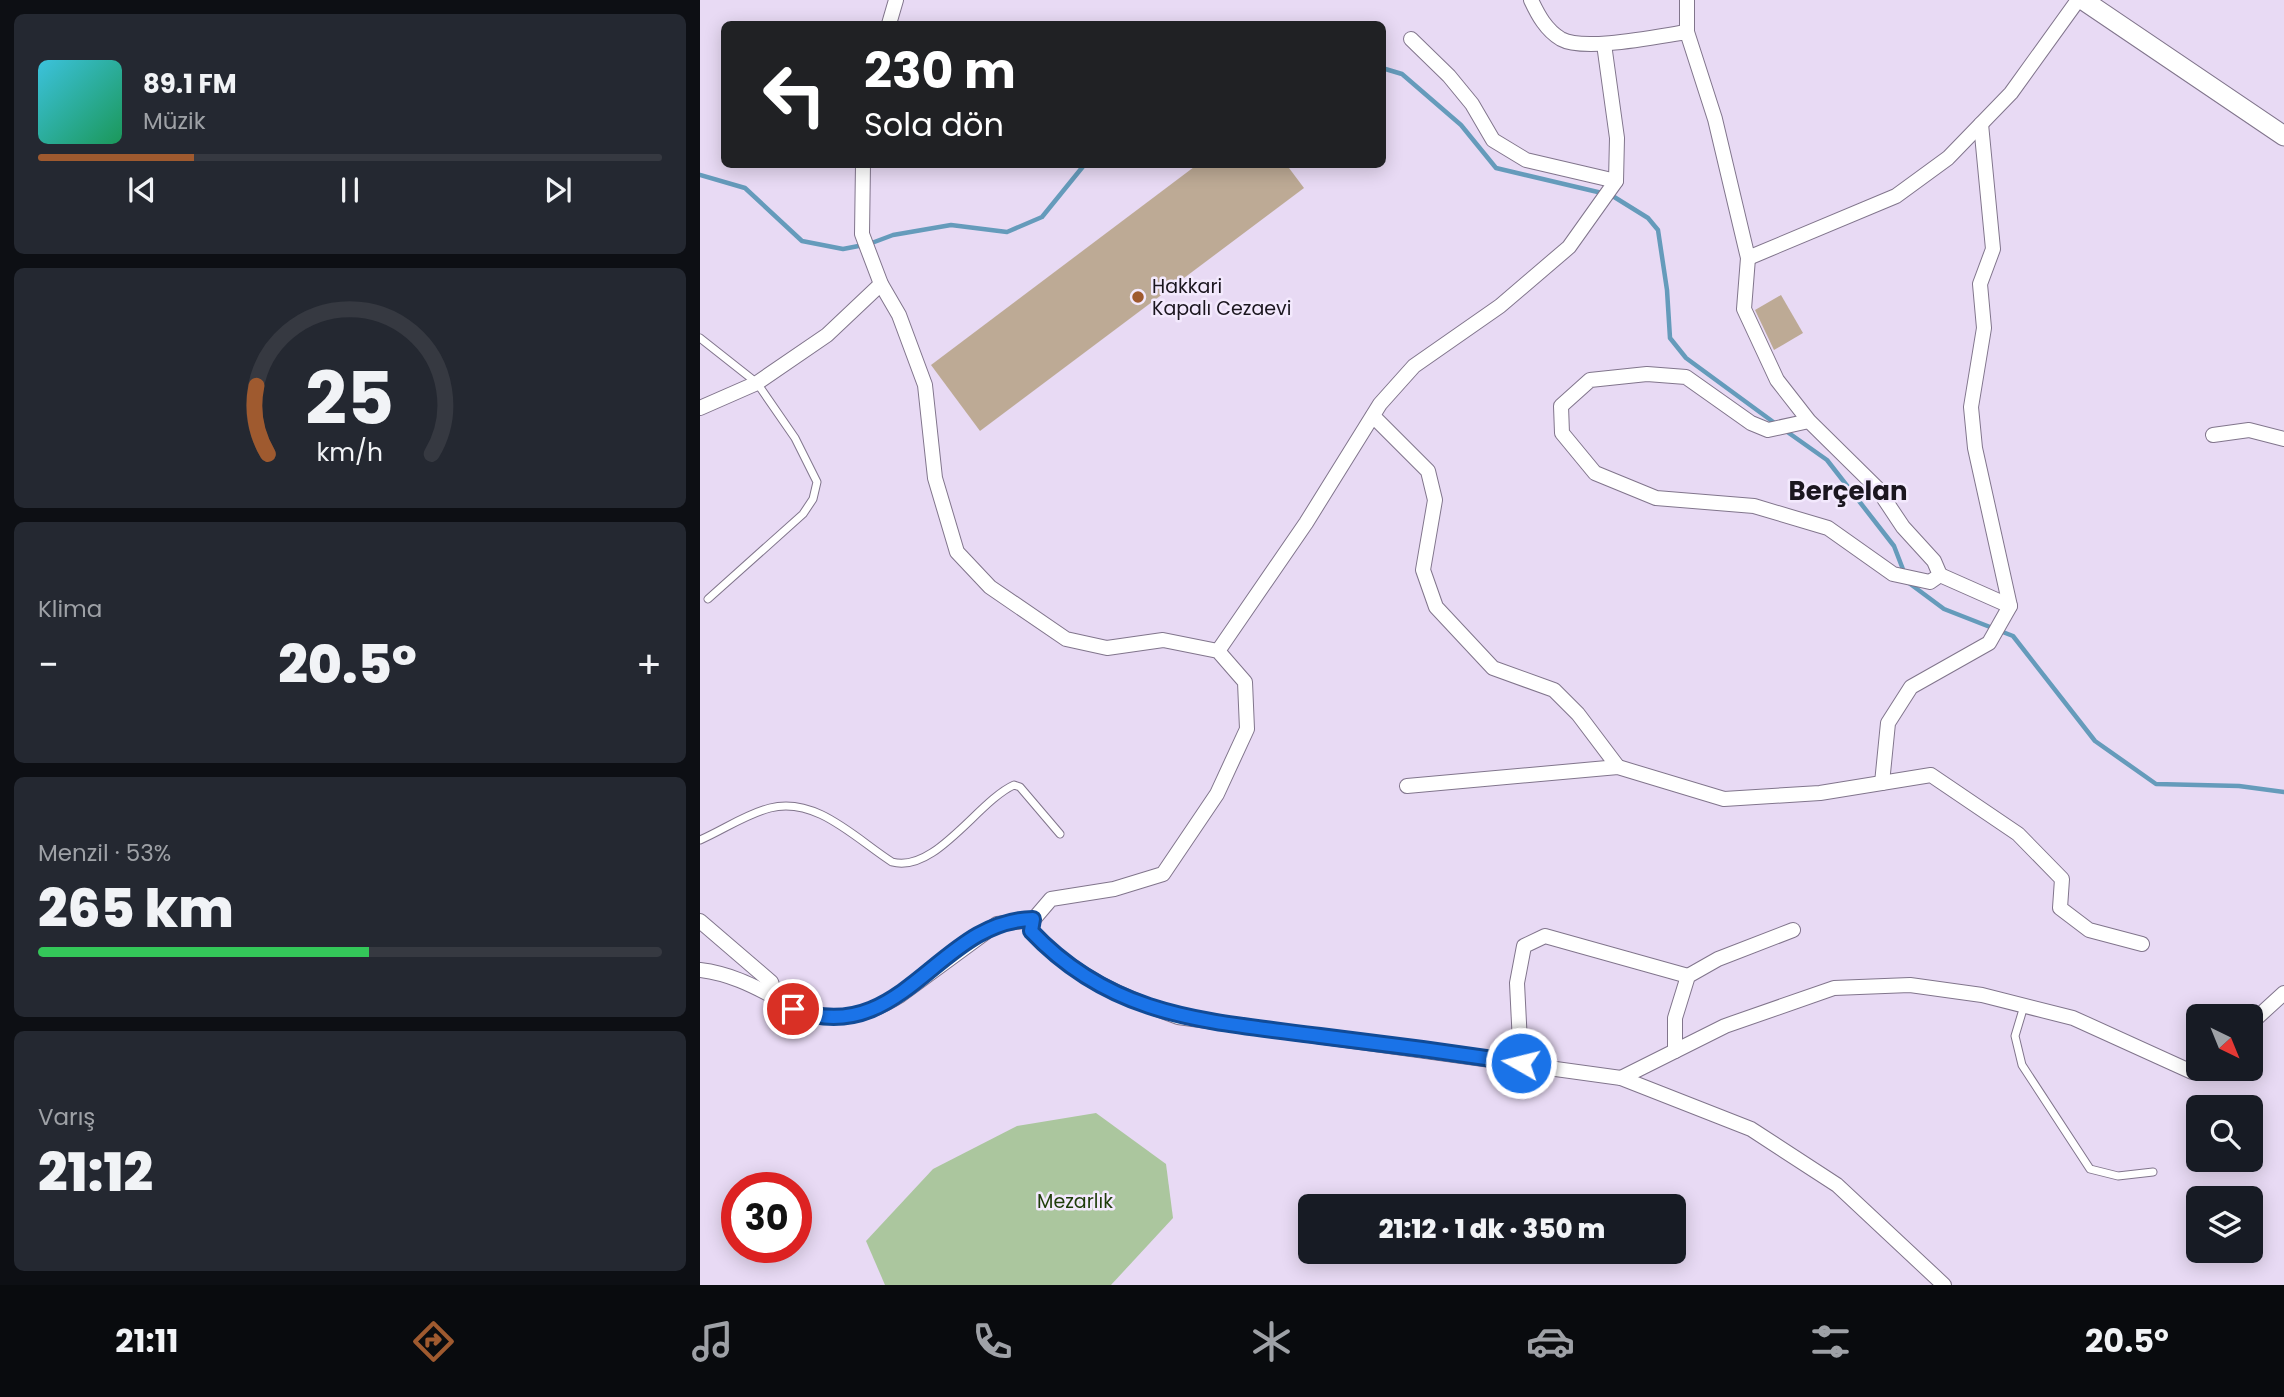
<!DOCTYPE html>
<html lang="tr">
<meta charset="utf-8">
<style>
:root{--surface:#171b24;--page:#242831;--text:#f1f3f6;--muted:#9ea1a6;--line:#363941;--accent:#9f5a2f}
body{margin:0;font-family:Poppins,sans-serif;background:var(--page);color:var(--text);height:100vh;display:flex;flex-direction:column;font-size:26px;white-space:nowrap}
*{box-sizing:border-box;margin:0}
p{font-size:23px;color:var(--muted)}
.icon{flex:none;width:38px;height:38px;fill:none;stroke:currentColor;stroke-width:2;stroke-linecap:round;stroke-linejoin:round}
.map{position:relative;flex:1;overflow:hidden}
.side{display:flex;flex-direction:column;gap:14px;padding:14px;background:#0d0f14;width:700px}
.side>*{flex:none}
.top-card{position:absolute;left:21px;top:21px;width:665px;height:147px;border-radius:10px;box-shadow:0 4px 18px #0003;background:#202124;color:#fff;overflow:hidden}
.needle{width:46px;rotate:137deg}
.controls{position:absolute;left:1486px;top:1004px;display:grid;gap:14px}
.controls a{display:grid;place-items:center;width:77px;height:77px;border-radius:10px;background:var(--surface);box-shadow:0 4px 18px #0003;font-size:35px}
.speed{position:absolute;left:21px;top:1172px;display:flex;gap:14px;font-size:35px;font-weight:700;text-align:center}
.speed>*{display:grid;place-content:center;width:91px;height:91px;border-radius:50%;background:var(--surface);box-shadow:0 4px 18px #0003;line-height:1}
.speed .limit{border:10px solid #d22;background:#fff;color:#111}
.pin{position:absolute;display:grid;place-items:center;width:60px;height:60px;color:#fff;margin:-30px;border:4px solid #fff;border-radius:50%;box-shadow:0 2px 7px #0007}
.me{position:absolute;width:77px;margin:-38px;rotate:278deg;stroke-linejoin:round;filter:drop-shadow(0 0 5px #0008)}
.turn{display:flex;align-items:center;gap:24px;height:147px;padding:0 28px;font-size:32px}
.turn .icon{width:91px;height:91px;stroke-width:2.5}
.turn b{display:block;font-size:49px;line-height:60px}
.big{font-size:52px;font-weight:800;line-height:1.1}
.side .tile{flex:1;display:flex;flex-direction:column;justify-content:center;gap:10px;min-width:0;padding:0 24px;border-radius:10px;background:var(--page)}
.side .dial{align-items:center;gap:0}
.dial svg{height:182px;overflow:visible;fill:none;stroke:var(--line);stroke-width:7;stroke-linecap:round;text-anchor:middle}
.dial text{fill:var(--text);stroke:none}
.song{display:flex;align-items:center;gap:21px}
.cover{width:84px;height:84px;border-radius:10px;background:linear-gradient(135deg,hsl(190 70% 55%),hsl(150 70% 35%))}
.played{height:7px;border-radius:4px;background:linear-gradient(90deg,var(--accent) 25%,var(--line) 25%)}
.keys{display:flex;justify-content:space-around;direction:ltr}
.heat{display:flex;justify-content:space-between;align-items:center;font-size:38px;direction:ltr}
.charge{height:10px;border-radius:5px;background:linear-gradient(90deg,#34c759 53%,var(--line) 0)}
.trip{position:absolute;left:598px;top:1194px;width:388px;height:70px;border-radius:10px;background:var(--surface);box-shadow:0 4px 18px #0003;font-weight:800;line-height:70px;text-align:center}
.dock{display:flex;height:112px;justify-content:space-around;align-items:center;background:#090b0e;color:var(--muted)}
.dock .icon{width:49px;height:49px}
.dock .active{color:var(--accent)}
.dock b{font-size:32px;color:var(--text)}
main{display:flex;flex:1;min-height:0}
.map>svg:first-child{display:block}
.green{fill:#abc69e}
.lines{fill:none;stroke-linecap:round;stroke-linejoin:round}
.stream{stroke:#659bbb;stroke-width:4.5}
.building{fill:#bdaa95}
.service-casing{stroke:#81758c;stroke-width:9}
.minor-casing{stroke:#81758c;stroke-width:16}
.secondary-casing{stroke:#81758c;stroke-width:21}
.service{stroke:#fff;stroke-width:7}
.minor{stroke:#fff;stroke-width:14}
.secondary{stroke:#fff;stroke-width:19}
.route-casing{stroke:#114b97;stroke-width:18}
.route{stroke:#1a73e8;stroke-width:12}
.poi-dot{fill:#9f5a2f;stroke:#f3e9fd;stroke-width:2.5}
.labels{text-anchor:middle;stroke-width:5;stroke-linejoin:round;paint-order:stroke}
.poi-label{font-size:19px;fill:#1b161f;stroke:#f3e9fd;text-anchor:start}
.park-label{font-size:19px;fill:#1e3c09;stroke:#f3e9fd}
.district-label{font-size:26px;font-weight:bold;fill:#1b161f;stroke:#f3e9fd}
</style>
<main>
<section class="side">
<div class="tile">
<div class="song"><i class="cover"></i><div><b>89.1 FM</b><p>Müzik</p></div></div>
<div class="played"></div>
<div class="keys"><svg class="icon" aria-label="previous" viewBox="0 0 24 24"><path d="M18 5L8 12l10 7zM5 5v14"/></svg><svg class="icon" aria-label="pause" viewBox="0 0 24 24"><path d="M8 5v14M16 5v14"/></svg><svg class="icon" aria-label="next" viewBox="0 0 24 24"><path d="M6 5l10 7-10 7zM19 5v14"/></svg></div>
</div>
<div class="tile dial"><svg viewBox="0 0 100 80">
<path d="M14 69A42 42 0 1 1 86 69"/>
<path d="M14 69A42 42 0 0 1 9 39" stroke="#9f5a2f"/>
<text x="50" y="56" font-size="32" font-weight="700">25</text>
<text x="50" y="72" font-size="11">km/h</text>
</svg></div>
<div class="tile"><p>Klima</p>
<div class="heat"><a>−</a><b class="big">20.5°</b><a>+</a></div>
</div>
<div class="tile"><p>Menzil · 53%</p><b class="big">265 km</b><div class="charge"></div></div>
<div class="tile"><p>Varış</p><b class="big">21:12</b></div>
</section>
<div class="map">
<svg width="1584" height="1285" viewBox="0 0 1584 1285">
<rect width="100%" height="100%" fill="#e8daf4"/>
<polygon class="green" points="396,1113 466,1164 473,1218 411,1285 185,1285 166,1241 233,1169 317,1126"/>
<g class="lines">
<g class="stream">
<polyline points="682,68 702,74 761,125 796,168 902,193"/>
<polyline points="0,175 45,188 102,241 143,249 169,244 193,235 251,225 307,232 342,217 385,164"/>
<polyline points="911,195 948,218 958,230 967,290 970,338 986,358 1076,424"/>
<polyline points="1086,431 1127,460 1194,546 1204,572"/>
<polyline points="1209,583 1244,609 1313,636 1395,741 1456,784 1539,786 1584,792"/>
</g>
</g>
<g class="building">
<polygon points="498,164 586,164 604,188 280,431 231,365"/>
<polygon points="1081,295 1103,333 1074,350 1055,310"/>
</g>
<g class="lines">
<defs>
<g id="service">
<polyline points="0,338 57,383 95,438 117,482 113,499 103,514 8,599"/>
<path d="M0 840C23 830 46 814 70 808 116 796 156 839 192 862 235 874 278 801 314 785L320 787 360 834"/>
<polyline points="1324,1006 1315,1036 1322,1065 1390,1169 1418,1176 1453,1172"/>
</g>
<g id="minor">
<path d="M831 0C838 15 846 30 861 39 884 52 959 36 987 32"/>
<polyline points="987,0 987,32 1015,119 1048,258 1044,309 1077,380 1109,421 1177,488 1203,527 1234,561 1240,575 1230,582 1193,574 1128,528 1054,506 956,498 895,473 862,433 861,406 890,380 947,374 986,377 1051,423 1068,430 1109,421"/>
<polyline points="189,24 196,0"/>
<polyline points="711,39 749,76 772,104 793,140 826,160 916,181"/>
<path d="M163 164 162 234 181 284 199 315 225 385 235 478 257 552 290 587 366 639 407 648 463 640 518 651 545 682 547 729 517 794 463 874 414 889 351 899 333 920 331 931C373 976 421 996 478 1017L921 1078 1051 1129 1137 1185 1244 1285"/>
<polyline points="1048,258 1196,196 1248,158 1311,93 1378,0"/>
<polyline points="0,408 57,383 127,335 181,284"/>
<polyline points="673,416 728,471 735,500 723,570 736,607 793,668 854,690 878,714 918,767"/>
<polyline points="1513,435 1549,430 1584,439"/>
<polyline points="1240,575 1310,606"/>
<polyline points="518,651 606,523 680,404 714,366 800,306 869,247 916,181 917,138 904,44"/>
<polyline points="1182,783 1188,723 1211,687 1289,643 1310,606 1275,448 1271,407 1284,328 1280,284 1293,249 1281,124"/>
<polyline points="707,786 918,767 1024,799 1120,793 1231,775 1318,834 1362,879 1360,908 1389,930 1442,944"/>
<polyline points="0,921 71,982 78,1001"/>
<path d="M0 970C82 980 109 1052 199 996L297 924 333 920"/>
<polyline points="1550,1024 1584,993"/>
<polyline points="975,1051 975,1018 988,976 1018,959 1093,930"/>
<polyline points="821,1063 817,983 824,946 845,936 988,976"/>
<polyline points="921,1078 1025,1026 1134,988 1210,985 1282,995 1373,1018 1492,1072 1498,1068"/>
</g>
<polyline id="secondary" points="1383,0 1584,136"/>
</defs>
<use href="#service" class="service-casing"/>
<use href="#minor" class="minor-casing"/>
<use href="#secondary" class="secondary-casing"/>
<use href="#service" class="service"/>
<use href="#minor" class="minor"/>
<use href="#secondary" class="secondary"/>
</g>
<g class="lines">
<defs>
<path id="route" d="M93 1009C202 1050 238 920 333 919L331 931C414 1019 509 1021 620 1036 687 1044 754 1053 821 1063"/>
</defs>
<use href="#route" class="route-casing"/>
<use href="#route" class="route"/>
</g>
<circle class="poi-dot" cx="438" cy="297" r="7"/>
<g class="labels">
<g class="poi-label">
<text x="452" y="293">Hakkari<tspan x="452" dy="22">Kapalı Cezaevi</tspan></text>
</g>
<g class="park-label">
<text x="375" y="1208">Mezarlık</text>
</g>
<g class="district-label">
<text x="1148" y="500">Berçelan</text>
</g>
</g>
</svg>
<div class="controls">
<a><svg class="needle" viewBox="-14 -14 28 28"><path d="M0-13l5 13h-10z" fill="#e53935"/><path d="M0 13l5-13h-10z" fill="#9ea1a6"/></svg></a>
<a><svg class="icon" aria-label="search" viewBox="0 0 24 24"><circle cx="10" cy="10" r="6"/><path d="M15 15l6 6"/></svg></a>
<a><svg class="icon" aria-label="layers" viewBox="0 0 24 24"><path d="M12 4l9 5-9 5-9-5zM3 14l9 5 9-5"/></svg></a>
</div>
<div class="speed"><div class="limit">30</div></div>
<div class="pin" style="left:93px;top:1009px;background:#d93025"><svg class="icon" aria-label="arrive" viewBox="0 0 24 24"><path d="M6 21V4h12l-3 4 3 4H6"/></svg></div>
<svg class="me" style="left:821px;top:1063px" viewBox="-20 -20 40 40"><circle r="17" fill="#1a73e8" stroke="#fff" stroke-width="3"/><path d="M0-11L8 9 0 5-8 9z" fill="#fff"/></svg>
<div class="trip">21:12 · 1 dk · 350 m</div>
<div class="top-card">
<div class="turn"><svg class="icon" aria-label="left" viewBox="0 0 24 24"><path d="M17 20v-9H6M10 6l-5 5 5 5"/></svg><div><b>230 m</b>Sola dön</div></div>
</div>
</div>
</main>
<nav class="dock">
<b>21:11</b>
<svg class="icon active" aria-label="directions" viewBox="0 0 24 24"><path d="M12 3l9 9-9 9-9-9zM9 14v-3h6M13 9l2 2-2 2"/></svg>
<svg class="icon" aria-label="music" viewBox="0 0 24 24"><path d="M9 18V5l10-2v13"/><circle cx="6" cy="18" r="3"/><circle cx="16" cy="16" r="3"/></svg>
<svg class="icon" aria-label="phone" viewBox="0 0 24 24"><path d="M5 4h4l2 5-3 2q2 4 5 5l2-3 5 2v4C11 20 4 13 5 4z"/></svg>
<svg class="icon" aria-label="climate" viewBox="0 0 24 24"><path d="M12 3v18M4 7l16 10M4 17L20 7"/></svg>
<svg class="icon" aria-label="car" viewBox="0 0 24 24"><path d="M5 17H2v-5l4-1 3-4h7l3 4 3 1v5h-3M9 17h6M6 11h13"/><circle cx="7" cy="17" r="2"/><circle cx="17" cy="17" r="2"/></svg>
<svg class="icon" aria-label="filters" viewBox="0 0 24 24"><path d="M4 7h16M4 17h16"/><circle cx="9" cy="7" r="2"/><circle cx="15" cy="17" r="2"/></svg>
<b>20.5°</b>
</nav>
